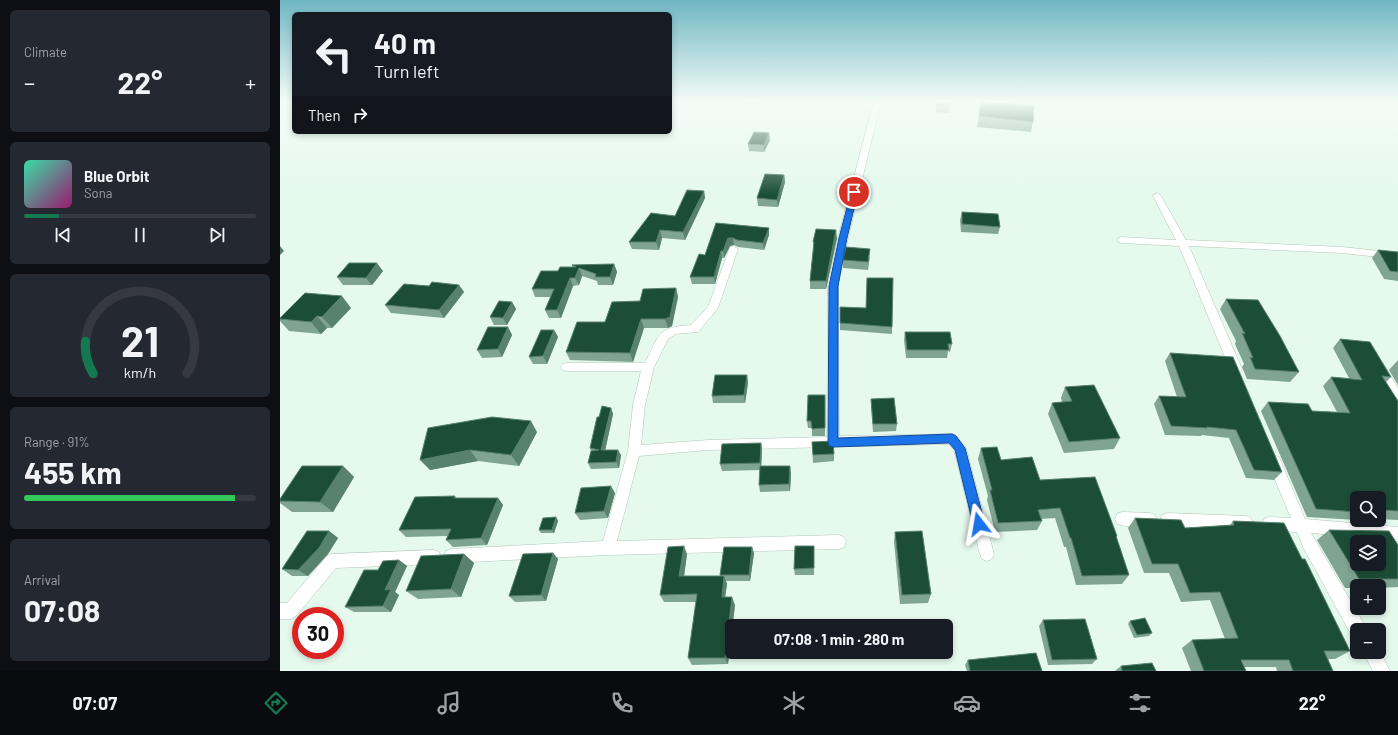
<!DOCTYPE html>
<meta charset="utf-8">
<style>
:root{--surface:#171b24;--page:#242831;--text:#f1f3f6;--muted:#9ea1a6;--line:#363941;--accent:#147850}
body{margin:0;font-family:Barlow,sans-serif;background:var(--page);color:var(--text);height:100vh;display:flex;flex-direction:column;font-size:15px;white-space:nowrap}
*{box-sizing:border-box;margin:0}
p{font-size:13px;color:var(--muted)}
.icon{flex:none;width:22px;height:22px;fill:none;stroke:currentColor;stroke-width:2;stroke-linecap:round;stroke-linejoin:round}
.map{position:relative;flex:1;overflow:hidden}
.details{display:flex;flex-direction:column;gap:10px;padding:10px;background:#0d0f14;width:280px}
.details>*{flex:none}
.top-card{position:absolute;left:12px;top:12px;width:380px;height:122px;border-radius:6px;box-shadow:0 2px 6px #0003;background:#171b24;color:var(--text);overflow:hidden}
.controls{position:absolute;left:1070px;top:491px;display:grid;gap:8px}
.controls a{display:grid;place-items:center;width:36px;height:36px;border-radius:6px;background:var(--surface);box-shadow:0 2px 6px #0003;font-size:20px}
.speed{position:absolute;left:12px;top:607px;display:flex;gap:8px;font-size:20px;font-weight:700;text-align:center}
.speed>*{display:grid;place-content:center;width:52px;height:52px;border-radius:50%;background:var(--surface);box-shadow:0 2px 6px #0003;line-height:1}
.speed .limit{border:6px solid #d22;background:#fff;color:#111}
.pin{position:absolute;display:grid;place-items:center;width:34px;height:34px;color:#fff;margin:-17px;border:2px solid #fff;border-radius:50%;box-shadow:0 1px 4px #0007}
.me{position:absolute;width:44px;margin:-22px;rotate:346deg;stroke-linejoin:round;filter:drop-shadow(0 0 3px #0008)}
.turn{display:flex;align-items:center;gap:14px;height:84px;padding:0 16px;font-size:18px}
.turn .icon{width:52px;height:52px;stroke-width:2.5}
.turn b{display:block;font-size:28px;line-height:34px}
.then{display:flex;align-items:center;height:38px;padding:0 16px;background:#0003;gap:8px;font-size:15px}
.big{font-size:30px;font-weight:700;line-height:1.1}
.details .tile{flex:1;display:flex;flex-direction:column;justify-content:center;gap:6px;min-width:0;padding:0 14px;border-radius:6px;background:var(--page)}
.details .dial{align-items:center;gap:0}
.dial svg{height:104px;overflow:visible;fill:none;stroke:var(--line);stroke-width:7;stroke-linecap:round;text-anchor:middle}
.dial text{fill:var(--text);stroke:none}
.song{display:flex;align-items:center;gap:12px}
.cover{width:48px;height:48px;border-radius:6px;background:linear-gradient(135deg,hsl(160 70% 55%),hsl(320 70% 35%))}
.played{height:4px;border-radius:2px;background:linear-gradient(90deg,var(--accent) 15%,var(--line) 15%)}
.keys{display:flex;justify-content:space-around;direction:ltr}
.heat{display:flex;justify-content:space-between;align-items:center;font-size:22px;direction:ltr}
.charge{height:6px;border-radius:3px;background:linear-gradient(90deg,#34c759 91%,var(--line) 0)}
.trip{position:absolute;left:445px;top:619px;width:228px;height:40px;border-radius:6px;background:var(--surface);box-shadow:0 2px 6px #0003;font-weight:700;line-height:40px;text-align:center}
.tabs{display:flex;height:64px;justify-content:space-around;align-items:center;background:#090b0e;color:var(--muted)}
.tabs .icon{width:28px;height:28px}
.tabs .selected{color:var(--accent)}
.tabs b{font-size:18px;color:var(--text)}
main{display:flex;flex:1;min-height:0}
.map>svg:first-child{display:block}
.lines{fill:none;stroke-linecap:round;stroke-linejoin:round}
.minor-casing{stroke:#b3c6bb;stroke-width:1}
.minor{fill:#fff;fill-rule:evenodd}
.wall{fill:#80a492}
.shaded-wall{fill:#58816e}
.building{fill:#1c4e37;stroke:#58816e;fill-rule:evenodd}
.route{fill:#1a73e8;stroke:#114b97}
</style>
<main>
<section class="details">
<div class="tile"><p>Climate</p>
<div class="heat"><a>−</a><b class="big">22°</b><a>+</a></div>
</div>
<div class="tile">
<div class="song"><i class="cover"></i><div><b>Blue Orbit</b><p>Sona</p></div></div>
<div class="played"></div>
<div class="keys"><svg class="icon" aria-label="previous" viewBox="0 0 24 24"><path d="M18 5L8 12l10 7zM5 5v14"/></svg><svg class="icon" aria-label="pause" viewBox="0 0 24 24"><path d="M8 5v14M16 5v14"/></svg><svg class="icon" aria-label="next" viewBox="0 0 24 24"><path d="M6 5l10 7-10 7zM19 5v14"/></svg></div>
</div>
<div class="tile dial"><svg viewBox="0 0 100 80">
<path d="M14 69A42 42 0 1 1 86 69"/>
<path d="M14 69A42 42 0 0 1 8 44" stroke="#147850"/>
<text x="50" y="56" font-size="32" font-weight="700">21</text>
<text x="50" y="72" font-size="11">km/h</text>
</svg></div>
<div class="tile"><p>Range · 91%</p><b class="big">455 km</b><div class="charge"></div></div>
<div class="tile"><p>Arrival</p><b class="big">07:08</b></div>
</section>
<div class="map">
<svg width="1118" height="671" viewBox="0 0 1118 671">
<rect width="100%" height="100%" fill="#e5f9ed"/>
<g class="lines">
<defs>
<g id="minor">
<path d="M594 101H601L568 238 558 285 559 436 672 434 676 435 686 448 714 554 712 559 707 561 702 559 700 554 674 450 669 444 428 450 359 456 337 541 559 535 564 537 566 542 564 547 559 549 328 555 171 563 166 561 164 556 166 551 171 549 323 541 348 451 353 405 361 371H287L283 370 281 367 283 364 287 363H365C379 335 377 327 411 325L428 307 450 247 453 246 458 249 438 308 418 332 396 334 388 339 374 367 365 405 361 445 428 440 547 437 548 285 558 238Z"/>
<polygon points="877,193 881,196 906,240 1062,247 1118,253 1118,259 1062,253 909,246 962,369 960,372 956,373 952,372 950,369 899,246 841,243 836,240 841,237 896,240 873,196"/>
<polygon points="1101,365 1105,366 1118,389 1118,405 1114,403 1095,369 1097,366"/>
<polygon points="994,455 999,457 1025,519 1118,527 1118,541 1031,533 1084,624 1086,630 1077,630 1077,638 1072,636 1024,549 1017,532 989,531 984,529 982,524 984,519 989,517 1011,518 987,461 989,457"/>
<path d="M842 512 870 513 875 515 877 520 875 525C865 528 847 527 837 524L835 519 837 514Z"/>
<polygon points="887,513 966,516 971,518 973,523 971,528 966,530 887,527 882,525 880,520 882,515"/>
<polygon points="154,550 159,552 161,557 159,562 154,564 56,568 16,616 11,619 0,619 0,603 7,603 47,556 52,554"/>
<polygon points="1099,650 1110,671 1093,671 1083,652 1099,652"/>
</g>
</defs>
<use href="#minor" class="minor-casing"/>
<use href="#minor" class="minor"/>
</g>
<g class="wall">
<polygon points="460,101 477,101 475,104 461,103"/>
<polygon points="656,101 670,101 669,113 656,112"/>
<polygon points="701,101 753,122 751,132 697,127"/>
<polygon points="490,140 484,152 469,151 468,144"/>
<polygon points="504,175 505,182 498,207 478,206 477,198"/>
<polygon points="424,191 425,198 405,240 382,238 379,250 352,249 349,242 395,216"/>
<polygon points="682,212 720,227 718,234 681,232 680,220"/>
<polygon points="436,223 489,228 489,235 484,250 458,247 454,245 450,246 444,258 442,258 435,284 412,284 410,277 425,255"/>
<polygon points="557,238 546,289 530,289 530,281 533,250 533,242"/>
<polygon points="1098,250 1118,252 1118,281 1104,279 1092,258"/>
<polygon points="590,257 588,270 563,268 563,260"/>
<polygon points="334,264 337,272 333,285 318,285 317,281 302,276 299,285 293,286 281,318 269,318 265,310 271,297 255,297 252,289 278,271 293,267 292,265"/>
<polygon points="103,271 92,285 63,285 57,277"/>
<polygon points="179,285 184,292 164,318 111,313 105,305 149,286"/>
<polygon points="396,288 398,297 392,326 388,328 364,328 353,362 290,360 286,352 325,322 360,301"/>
<polygon points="946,299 1019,372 1010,382 967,379 962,367 964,364 955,344 956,341 940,309"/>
<polygon points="232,302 236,309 227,325 214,325 210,317"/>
<polygon points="560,307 586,308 612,327 612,334 560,330"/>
<polygon points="71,308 52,328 47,328 41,334 9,331 0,321 0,318"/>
<polygon points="228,327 232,335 222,357 202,358 197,350"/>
<polygon points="274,330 278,337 267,364 253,364 249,357"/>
<polygon points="625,332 672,344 670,352 668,351 667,358 626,358 624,340"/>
<polygon points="1060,339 1111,377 1106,382 1118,401 1118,520 1099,519 1099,498 1077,498 1077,520 1095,520 1094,521 1027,517 981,411 988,402 1032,411 1057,412 1043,386 1051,377 1069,378 1053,348"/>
<polygon points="890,353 1002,472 994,480 966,478 949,438 922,435 921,436 885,435 874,404 879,396 897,397 885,361"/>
<polygon points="1118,360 1118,385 1109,370"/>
<polygon points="467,375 468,383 465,403 433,403 432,396"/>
<polygon points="785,387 840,438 834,449 784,453 768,414 772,403 782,402 781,398"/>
<polygon points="545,395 545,436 532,436 532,428 528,428 527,421"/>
<polygon points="591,399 617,424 616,431 593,432 591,406"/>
<polygon points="331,408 333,414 325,450 341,455 339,468 311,469 308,463 311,451 310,448 319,417"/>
<polygon points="148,428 257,432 239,466 198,461 150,470"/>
<polygon points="532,442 554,454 554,461 533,463"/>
<polygon points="481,443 482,450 481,466 511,473 510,491 480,492 479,485 480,470 442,471 440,464"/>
<polygon points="701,448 721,460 760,480 837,536 836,537 849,575 842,584 796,585 786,547 784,547 775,518 761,519 762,521 757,530 715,532 707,500 708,496 698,459"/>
<polygon points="63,466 74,477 53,512 12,512 0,503 0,499"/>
<polygon points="335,493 328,518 300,520 295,513"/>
<polygon points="175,496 176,498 218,498 223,505 207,545 173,547 166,540 168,536 126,537 119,530"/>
<polygon points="276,517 278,521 274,533 261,533 259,530"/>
<polygon points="855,518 905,528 950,525 953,521 1070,651 1055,659 1048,659 1053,671 997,671 996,667 964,667 966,671 911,671 902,648 912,640 945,639 930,600 901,602 889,573 864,573 848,528"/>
<polygon points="1049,530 1118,545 1118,587 1099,588 1099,586 1077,586 1077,588 1065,588 1037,540"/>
<polygon points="49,531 58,538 48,554 28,576 12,576 2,569"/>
<polygon points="615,532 651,594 648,603 620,604 614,542"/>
<polygon points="534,552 534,575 515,575 514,569"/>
<polygon points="273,553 278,559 266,601 235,602 229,596"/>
<polygon points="474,553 470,581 446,581 447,584 445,597 455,605 448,664 412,665 408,658 416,602 384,602 380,595 407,554 404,576 440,576 440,575"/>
<polygon points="184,554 194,563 181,597 138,599 126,591"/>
<polygon points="119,560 127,566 115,592 119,595 111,612 74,612 65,607 98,570"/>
<polygon points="763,620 817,659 812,664 768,665 759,626"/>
<polygon points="850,621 872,633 869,636 854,638 848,624"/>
<polygon points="688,660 762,671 687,671 685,665"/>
<polygon points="841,666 876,671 835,671"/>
</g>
<g class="shaded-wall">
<polygon points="489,133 490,140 484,152 484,145"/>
<polygon points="504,175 505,182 498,207 497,200"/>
<polygon points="424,191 425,198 405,240 403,232"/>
<polygon points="489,228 489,235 484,250 483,243"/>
<polygon points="380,230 382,238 379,250 376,242"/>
<polygon points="556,230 557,238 546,289 546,281"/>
<polygon points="448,238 453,238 454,245 450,246 444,258 443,251"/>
<polygon points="0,246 4,251 0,255"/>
<polygon points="441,251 442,258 435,284 434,277"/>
<polygon points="97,263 103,271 92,285 86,278"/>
<polygon points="334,264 337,272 333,285 330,277"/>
<polygon points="299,268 302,276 299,285 295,278"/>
<polygon points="290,278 293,286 281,318 277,310"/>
<polygon points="179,285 184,292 164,318 159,310"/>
<polygon points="396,288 398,297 392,326 388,328 385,319"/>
<polygon points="62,296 71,308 52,328 42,317"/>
<polygon points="232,302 236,309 227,325 223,318"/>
<polygon points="37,316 47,328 41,334 31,322"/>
<polygon points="361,319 364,328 353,362 350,353"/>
<polygon points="228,327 232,335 222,357 218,349"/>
<polygon points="274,330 278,337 267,364 263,356"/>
<polygon points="467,375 468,383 465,403 464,395"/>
<polygon points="331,408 333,414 324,456 321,450"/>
<polygon points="251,421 257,432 239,466 231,455"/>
<polygon points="481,443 482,450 481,470 480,463"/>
<polygon points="190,450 198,461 150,470 140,460"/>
<polygon points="338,450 341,455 339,468 336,462"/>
<polygon points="63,466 74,477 53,512 40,502"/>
<polygon points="510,466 511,473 510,491 509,484"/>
<polygon points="331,486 335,493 328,518 324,511"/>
<polygon points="218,498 223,505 207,545 201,538"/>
<polygon points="276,517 278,521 274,533 272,530"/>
<polygon points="49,531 58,538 48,554 28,576 18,570"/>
<polygon points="404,546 407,554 403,584 399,576"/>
<polygon points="472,547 474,553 470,581 469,575"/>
<polygon points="273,553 278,559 266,601 261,595"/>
<polygon points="184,554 194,563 181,597 171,589"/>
<polygon points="119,560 127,566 115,592 119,595 111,612 103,606 105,590"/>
<polygon points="444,576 447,584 444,605 442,597"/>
<polygon points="452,597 455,605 448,664 445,658"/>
</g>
<g class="building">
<polygon points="657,101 670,101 670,106 657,105"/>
<polygon points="701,101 754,106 753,122 699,116"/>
<polygon points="474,132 489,133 484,145 468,144"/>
<polygon points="485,174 504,175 497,200 477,198"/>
<polygon points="407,190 424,191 403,232 380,230 376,242 349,242 371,213 395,216"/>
<polygon points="682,212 718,214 720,227 682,224"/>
<polygon points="436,223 489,228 483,243 457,240 453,238 448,238 443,251 441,251 434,277 410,277 419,254 425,255"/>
<polygon points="536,229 556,230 546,281 530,281 534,242 533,242"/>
<polygon points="566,247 590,249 588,262 563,260"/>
<polygon points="1098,250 1118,252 1118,272 1110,271"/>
<polygon points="69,263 97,263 86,278 57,277"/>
<polygon points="334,264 330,277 315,277 316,274 299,268 295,278 290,278 277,310 265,310 274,289 252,289 261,271 278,271 280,267 296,267 292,265"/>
<polygon points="587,278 613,278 612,327 560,323 560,307 586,308"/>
<polygon points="152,282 179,285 159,310 105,305 124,284 149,286"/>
<polygon points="396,288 390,317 385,319 361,319 350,353 286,352 297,322 325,322 332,302 360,301 363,289"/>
<polygon points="25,293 62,296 42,317 37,316 31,322 0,319 0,318"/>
<polygon points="946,299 978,300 1000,336 1019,372 975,369 970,357 973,358 962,333 965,334"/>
<polygon points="219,301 232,302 223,318 210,317"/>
<polygon points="208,327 228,327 218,349 197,350"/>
<polygon points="261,330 274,330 263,356 249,357"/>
<polygon points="625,332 670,332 672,344 668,344 669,350 627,350"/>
<polygon points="1060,339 1090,342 1111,377 1102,376 1118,401 1118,511 1103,510 1104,513 1099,513 1099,498 1077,498 1077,512 1036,509 988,402 1028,404 1032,411 1070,413 1051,377 1082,380"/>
<polygon points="890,353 953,357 1002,472 974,470 956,430 927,427 927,428 891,426 879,396 906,397"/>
<polygon points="435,375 467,375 464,395 432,396"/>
<polygon points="814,385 840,438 789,442 772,403 792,401 785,387"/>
<polygon points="528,395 545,395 545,428 532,429 531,421 527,421"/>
<polygon points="614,398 617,424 593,424 591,399"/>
<polygon points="322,406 331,408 321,450 338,450 336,462 308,463 311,451 319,450 310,448 317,417 319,417"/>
<polygon points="212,417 251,421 231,455 190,450 140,460 148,428"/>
<polygon points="553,441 554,454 533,455 532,442"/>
<polygon points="481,443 480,463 440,464 442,444"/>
<polygon points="717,447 721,460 752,457 760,480 815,477 837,536 836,536 849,575 802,576 791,538 790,538 780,508 758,510 762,521 718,523 710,490 712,490 701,448"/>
<polygon points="22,466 63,466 40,502 0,501 0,499"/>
<polygon points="480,466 510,466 509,484 479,485"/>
<polygon points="331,486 324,511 295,513 301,488"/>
<polygon points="175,496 174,498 218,498 201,538 166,540 171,529 119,530 135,497"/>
<polygon points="276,517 272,530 259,530 263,518"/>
<polygon points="855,518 901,520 905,528 954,525 953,521 1004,523 1022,559 1025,559 1070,651 1044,651 1053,671 1013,671 1009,660 961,660 966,671 924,671 912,640 958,638 940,592 910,593 898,564 872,564"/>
<path d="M1049 530 1109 531 1118 545V579H1079ZM1077 542H1099V564H1077Z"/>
<polygon points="27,531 49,531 39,548 18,570 2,569"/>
<polygon points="642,531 651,594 622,595 615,532"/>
<polygon points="404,546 399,576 444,576 442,597 452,597 445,658 408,658 417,594 380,595 388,547"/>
<polygon points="515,546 534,546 534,568 514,569"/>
<polygon points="444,547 472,547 469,575 440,575"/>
<polygon points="273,553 261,595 229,596 243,554"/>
<polygon points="184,554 171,589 126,591 141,556"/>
<polygon points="119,560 105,590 111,589 103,606 65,607 84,570 98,570 103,561"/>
<polygon points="865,618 872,633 857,635 850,621"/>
<polygon points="805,619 817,659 772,660 763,620"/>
<polygon points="756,653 762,671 690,671 688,660"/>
<polygon points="872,663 876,671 842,671 841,666"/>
</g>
<linearGradient id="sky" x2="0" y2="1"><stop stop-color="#6fb6c3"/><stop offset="0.52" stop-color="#f3fcf7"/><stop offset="1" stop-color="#f3fcf7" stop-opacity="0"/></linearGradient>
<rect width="1118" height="195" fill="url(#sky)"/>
<polygon class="route" points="574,190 578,192 567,238 558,286 558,438 672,434 676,436 685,448 705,524 703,527 699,529 695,527 693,524 675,450 669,443 553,447 549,446 548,442 549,286 559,238 571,192"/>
</svg>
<div class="controls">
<a><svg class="icon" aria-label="search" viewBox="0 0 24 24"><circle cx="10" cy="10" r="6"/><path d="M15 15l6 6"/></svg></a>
<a><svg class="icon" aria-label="layers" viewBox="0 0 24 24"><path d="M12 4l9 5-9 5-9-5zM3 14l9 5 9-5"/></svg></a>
<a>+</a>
<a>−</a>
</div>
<div class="speed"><div class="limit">30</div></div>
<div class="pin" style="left:574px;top:192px;background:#d93025"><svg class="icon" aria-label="arrive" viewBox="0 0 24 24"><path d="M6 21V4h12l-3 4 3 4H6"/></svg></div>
<svg class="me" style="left:699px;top:524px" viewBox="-20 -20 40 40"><path d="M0-17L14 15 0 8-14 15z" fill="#1a73e8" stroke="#fff" stroke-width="4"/></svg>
<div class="trip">07:08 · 1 min · 280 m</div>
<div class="top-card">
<div class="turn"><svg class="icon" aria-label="left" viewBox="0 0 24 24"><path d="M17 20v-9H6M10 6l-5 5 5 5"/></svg><div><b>40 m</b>Turn left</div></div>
<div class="then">Then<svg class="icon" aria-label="right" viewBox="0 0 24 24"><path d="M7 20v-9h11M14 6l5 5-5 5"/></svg></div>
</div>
</div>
</main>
<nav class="tabs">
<b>07:07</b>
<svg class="icon selected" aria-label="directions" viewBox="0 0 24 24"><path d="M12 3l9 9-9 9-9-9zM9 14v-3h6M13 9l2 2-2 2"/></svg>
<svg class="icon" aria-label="music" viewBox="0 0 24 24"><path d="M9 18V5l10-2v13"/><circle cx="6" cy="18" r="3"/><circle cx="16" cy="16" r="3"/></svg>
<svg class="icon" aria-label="phone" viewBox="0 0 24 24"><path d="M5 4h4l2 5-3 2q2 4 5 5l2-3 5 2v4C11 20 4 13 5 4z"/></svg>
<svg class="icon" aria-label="climate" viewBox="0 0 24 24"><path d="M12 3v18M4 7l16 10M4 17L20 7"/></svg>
<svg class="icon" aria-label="car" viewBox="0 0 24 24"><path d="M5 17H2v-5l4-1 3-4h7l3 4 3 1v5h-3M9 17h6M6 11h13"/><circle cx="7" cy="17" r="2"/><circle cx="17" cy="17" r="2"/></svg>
<svg class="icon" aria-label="filters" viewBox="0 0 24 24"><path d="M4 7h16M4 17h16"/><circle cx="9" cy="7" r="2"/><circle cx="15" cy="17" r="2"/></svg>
<b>22°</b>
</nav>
